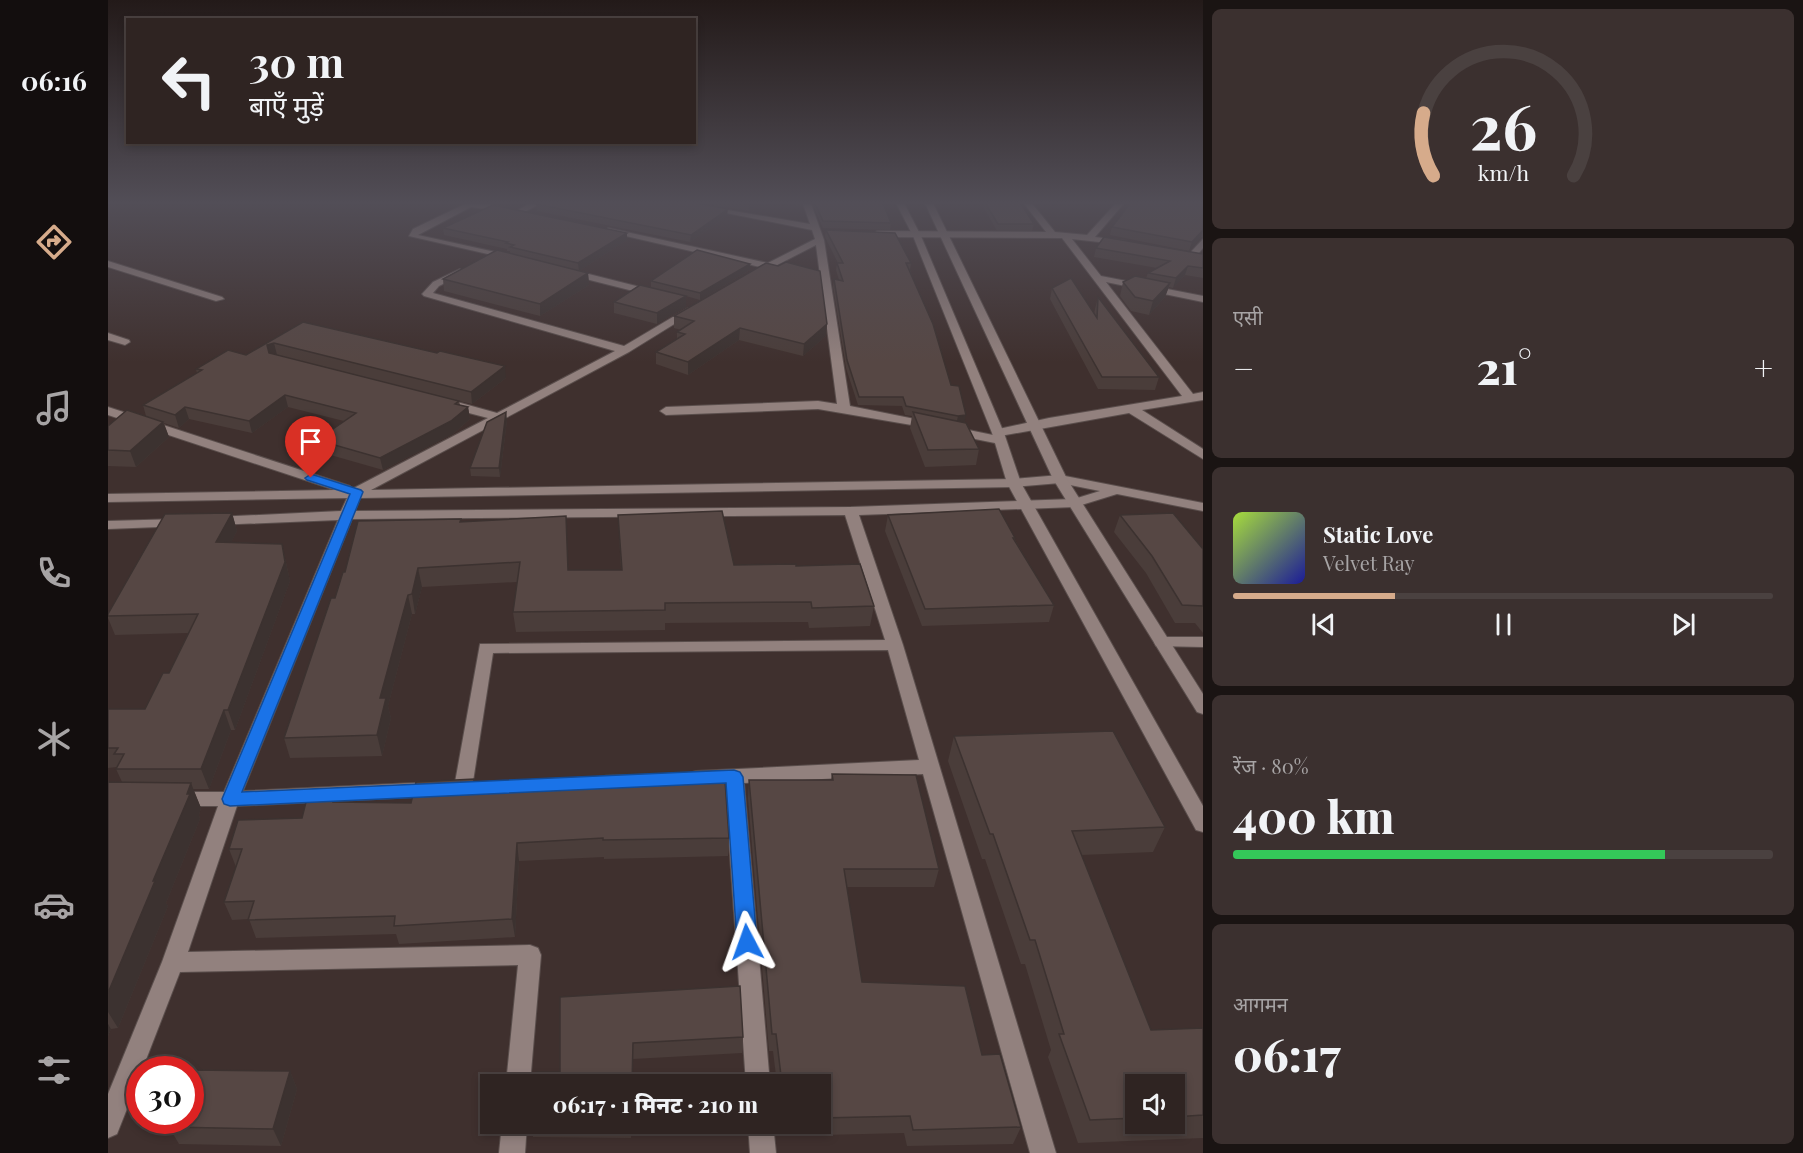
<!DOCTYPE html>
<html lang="hi">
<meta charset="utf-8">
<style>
:root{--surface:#2f2422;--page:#3b302f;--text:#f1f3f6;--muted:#a7a4a5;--line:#4a4140;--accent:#d6ab8b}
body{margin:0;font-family:"Playfair Display","Noto Sans Devanagari",serif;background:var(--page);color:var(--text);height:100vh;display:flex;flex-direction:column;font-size:22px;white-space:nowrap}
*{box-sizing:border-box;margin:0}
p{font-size:20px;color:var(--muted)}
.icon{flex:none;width:33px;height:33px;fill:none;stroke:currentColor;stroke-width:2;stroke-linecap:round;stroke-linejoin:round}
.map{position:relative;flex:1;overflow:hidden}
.panel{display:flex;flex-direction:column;gap:9px;padding:9px;background:#1a1413;width:600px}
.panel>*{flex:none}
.banner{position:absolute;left:18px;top:18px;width:570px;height:126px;border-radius:0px;box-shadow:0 3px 9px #0003,0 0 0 2px var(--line);background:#2f2422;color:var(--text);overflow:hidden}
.fabs{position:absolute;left:1017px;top:1074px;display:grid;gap:12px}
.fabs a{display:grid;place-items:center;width:60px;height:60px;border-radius:0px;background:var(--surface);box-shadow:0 3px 9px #0003,0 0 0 2px var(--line);font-size:30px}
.speed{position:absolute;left:18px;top:1056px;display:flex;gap:12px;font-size:30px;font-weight:700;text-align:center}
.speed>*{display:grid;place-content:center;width:78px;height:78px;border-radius:50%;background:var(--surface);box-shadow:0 3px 9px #0003,0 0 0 2px var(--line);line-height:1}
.speed .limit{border:9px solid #d22;background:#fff;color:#111}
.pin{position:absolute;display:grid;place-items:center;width:51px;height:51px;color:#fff;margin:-62px -26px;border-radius:50% 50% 50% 0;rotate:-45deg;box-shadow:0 0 6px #0007}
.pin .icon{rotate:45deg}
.me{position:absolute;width:66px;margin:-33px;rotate:356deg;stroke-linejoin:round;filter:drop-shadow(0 0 4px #0008)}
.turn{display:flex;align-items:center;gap:21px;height:126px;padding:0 24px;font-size:27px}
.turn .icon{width:78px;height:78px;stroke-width:2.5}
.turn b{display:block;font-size:42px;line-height:51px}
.big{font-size:45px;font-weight:800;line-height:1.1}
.panel .card{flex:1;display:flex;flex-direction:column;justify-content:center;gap:9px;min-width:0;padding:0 21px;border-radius:9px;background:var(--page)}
.panel .dial{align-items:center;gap:0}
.dial svg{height:156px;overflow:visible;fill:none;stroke:var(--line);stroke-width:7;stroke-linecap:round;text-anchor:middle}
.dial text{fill:var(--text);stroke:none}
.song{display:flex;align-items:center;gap:18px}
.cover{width:72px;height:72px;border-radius:9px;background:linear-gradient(135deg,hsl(80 70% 55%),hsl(240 70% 35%))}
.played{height:6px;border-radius:3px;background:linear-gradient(90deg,var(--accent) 30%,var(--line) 30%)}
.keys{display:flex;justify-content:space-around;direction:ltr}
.heat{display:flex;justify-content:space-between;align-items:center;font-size:33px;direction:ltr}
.charge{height:9px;border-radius:4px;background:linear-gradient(90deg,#34c759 80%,var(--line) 0)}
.trip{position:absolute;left:372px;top:1074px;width:351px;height:60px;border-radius:0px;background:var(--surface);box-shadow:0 3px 9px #0003,0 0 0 2px var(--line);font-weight:800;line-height:60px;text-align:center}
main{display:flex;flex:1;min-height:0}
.tabs{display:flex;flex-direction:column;width:108px;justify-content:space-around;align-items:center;background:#130e0e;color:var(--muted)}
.tabs .icon{width:42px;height:42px}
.tabs .current{color:var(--accent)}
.tabs b{font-size:27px;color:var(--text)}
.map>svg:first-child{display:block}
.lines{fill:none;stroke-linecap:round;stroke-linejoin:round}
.minor-casing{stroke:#5a4e4c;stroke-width:2}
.tertiary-casing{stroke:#5a4e4c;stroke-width:2}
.minor{fill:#92817e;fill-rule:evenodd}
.tertiary{fill:#92817e;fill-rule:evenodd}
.wall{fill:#4a3d3a;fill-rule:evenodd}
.shaded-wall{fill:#3c3230}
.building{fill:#564744;stroke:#3c3230;stroke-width:1.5}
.route{fill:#1a73e8;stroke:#114b97;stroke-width:1.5}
</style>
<main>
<nav class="tabs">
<b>06:16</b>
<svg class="icon current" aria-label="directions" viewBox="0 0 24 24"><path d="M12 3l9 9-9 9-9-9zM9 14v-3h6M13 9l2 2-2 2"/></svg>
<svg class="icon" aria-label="music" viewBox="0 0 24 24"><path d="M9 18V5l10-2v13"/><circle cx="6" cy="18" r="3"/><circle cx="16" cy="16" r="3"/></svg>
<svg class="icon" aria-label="phone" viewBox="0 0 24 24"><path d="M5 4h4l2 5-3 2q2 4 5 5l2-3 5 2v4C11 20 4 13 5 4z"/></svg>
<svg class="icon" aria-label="climate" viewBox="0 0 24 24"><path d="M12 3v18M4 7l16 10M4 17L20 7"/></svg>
<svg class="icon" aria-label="car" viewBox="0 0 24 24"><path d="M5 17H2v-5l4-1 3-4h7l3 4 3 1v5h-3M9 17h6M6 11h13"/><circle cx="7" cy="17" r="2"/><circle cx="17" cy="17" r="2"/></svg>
<svg class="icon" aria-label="filters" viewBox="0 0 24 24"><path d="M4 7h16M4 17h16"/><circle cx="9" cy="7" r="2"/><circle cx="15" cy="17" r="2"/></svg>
</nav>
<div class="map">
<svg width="1095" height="1153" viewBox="0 0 1095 1153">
<rect width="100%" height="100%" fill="#3f302e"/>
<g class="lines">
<defs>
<g id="minor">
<polygon points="427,201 437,201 413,214 406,212"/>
<polygon points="694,201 702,201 716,240 742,406 827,423 827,429 710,409 558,415 552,411 558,407 710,401 729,404 708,245 646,277 641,274 652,267 496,231 500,228 660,263 707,239 704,230 598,209 602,207 702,224"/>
<polygon points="914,201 922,201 947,232 979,235 1010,201 1018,201 987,237 1018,241 1018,245 964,239 993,276 1095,296 1095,302 998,282 1085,394 1095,392 1095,400 1034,410 1095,449 1095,459 1021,413 892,436 898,440 892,444 842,434 840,431 846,427 885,435 886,430 941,418 1074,396 954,238 769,237 765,234 769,231 938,232"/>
<polygon points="359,203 376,203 404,210 400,212 363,207 310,235 406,256 406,260 301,236 305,229"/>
<polygon points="1095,239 1095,248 1087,258 1081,258 1081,254"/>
<polygon points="0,261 114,297 116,299 108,301 0,267"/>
<path d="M352 269 357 272 355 274 331 286 325 293 516 346 580 308 589 310 521 352 263 490 906 479 952 475 1095 503V511L1009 494 967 507 751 515 795 645 948 1153H922L815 774 636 783 662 1084H638L617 784 588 785 581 783 579 778 581 773 588 771 811 760 780 650 385 653 364 788 362 793 355 795 348 793 346 788 372 644 777 640 737 515 244 519 135 791 327 782 334 784 336 789 334 794 327 796 129 806 80 952 422 945 430 948 433 955 422 1084H398L410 965 72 972 34 1070H32V1076L9 1134 0 1138V1094L54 962 110 806H69L62 804 59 799 62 794 69 792H116L230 520 107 525 100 521 107 517 233 511 239 498 0 502V494L227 490 0 415V407L242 486 244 489 380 418 338 407V401L342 400 389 413 507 351 316 296 314 294 325 282ZM952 483 992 491 966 499 743 507 247 511 252 498 906 487Z"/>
<polygon points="461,269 548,291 550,293 545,296 458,274 458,270"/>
<polygon points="0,333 21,340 22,342 17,345 0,340"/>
<polygon points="71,519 78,523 76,526 0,529 0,521"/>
<polygon points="1054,637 1095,637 1095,647 1048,646 1046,642 1048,638"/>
<polygon points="394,1124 419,1124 417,1153 391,1153"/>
<polygon points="640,1124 665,1124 668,1153 642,1153"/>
</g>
<g id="tertiary">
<polygon points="787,201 795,201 813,236 896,433 913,483 1095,806 1095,832 1088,830 899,483 884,433 805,236"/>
<polygon points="816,201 824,201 959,479 1095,694 1095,714 1089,712 945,479"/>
</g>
</defs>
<use href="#minor" class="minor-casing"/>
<use href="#tertiary" class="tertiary-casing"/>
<use href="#minor" class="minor"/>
<use href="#tertiary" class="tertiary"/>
</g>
<g class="wall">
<polygon points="581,201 657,201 641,211"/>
<polygon points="658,201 694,201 693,206"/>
<polygon points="703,201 774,201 783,223 782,230 715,228"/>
<polygon points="872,201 911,201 926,224 924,231 889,231"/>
<polygon points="1024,201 1095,201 1095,238 1093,237 1081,251 1002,235 1004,227"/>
<polygon points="428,204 619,216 582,242 429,211"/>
<polygon points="335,228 519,233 519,240 471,271 480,273 481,285 432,316 336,291 335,279 402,253 402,251 399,251 399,249 336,235"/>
<polygon points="718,230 803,263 802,270 857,423 871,449 868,465 817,467 802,428 804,416 797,415 794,406 750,405 738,368 725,287 726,279 731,280 728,270 729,263 730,263 717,237"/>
<polygon points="988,248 1095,254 1095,278 1077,275 1065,288 1061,287 1057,297 1041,315 1023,311 1012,296 1015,282 1038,278 1040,273 1049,268 986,257"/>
<polygon points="642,264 642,270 592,300 578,296 578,307 549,324 506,313 506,302 543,287 543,281"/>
<polygon points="670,266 719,324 718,336 695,356 631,340 580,375 548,364 548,352 569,339 569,332 573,330 566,328 566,316"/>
<polygon points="944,288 986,314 987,309 990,297 1051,377 1047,390 990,389 942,299"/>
<polygon points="195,322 398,378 364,404 351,401 352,405 360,407 362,419 345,434 275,470 212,452 209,440 236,421 180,407 144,433 81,419 71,428 56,423 61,437 28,467 0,466 0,426 38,416 35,405 89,373 88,369 138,355"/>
<polygon points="399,420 392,477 363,476 362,468"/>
<polygon points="124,513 129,531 123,542 174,544 182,581 127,730 123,730 101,789 85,789 93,808 91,815 92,819 58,903 60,906 10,1028 3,1029 0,1036 0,782 14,782 8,769 9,767 0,768 0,709 37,709 61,673 80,633 7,635 0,618 0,614"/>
<polygon points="510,515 626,565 688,566 766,606 762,626 701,628 700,622 557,623 557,630 408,632 405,612 409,582 314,587 307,614 304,614 280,706 283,718 274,756 182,758 176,738 227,598 237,572 353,522 461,570 513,570"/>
<polygon points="780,515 907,538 907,540 946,605 941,622 814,626 777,531"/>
<polygon points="1012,515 1095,549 1095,633 1087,623 1067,623 1038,573 1006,532"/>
<path d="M846 736 1057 827 1045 852 973 855 1043 1030 1095 1028V1138L970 1143 940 1057 943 1050 917 964H913L877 859H874L840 761ZM1028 1084H1066V1124H1028Z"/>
<polygon points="724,774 831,869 826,887 739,887 754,982 874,1055 913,1127 905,1144 799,1146 796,1133 675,1136 674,1124 712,1124 712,1084 669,1084 665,1051 661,1051 640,798 641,780 723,780"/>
<polygon points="366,779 366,782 609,780 621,838 620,856 496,859 496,857 411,861 407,937 291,944 288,934 148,938 141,919 124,920 116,902 128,867 121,849 194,818 226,797 228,802 303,803"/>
<polygon points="452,997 635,1037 634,1053 525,1059 525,1084 427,1084 452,1072"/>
<polygon points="182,1071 189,1089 173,1146 71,1144 61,1127"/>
<polygon points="423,1124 524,1124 523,1138 425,1137"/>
</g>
<g class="shaded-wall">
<polygon points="647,201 657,201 641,211 641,204"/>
<polygon points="620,209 619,216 582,242 583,235"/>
<polygon points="1095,230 1093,237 1081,251 1084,242"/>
<polygon points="519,233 519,240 471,271 470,263"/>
<polygon points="642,264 642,270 592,300 592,293"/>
<polygon points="1080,266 1077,275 1065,288 1068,278"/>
<polygon points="480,273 481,285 432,316 432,304"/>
<polygon points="1062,283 1057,297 1041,315 1045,301"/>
<polygon points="578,296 578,307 549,324 549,313"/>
<polygon points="719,324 718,336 695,356 696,344"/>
<polygon points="632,328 631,340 580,375 580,362"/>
<polygon points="166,343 169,355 163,364 159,345"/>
<polygon points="397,366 398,378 364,404 363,392"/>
<polygon points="177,395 180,407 144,433 141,421"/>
<polygon points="77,407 81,419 71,428 67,415"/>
<polygon points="360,407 362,419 345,434 275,470 272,458"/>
<polygon points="398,412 399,420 392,477 391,468"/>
<polygon points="858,415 856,424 848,425 850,416"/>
<polygon points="55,422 61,437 28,467 22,451"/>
<polygon points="124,513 129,531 114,560 108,542"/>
<polygon points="174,544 182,581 127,730 120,710"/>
<polygon points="310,568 314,587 307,614 304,594"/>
<polygon points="300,595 304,614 280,706 283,718 274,756 269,735 272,698"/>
<polygon points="116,710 123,730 101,789 93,769"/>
<polygon points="83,783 93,808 91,815 92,819 58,903 60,906 10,1028 0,1012 0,993"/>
<polygon points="409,843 411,861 407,937 404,919"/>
<polygon points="0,1024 3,1029 0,1036"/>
<polygon points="525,1043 525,1084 524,1084"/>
<polygon points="182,1071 189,1089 173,1146 165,1129"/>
</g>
<g class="building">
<polygon points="435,201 576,201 620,209 583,235 428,204"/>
<polygon points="621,201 647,201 641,204"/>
<polygon points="706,201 774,201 783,223 715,221"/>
<polygon points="876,201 911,201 926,224 890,224"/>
<polygon points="1024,201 1080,201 1095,203 1095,230 1084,242 1004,227"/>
<polygon points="385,205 519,233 470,263 402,247 406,245 398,243 400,242 335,228"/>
<polygon points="718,230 787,233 803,263 798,263 825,324 843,385 851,386 858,415 850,416 798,406 795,397 751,397 739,360 726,279 735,281 729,263 735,263"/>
<polygon points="996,237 1095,254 1095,268 1080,266 1068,278 1040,273 1062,261 988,248"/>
<polygon points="389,250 480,273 432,304 335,279"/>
<polygon points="589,250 642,264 592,293 543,281"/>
<polygon points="678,262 712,271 719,324 696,344 632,328 580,362 548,352 577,334 569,332 586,321 566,316 658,263 670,266"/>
<polygon points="1027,276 1062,283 1045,301 1027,297 1015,282"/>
<polygon points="963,278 989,318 990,297 1051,377 994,377 944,288"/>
<polygon points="532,285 578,296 549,313 506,302"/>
<polygon points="195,322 329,353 332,351 397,366 363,392 166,343 159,345 161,353 351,401 347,404 360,407 343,421 272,458 209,440 248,413 177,395 141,421 77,407 67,415 35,405 94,370 88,369 120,350 138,355"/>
<polygon points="19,410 55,422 22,451 0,450 0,426"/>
<polygon points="398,412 391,468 362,468 379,422"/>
<polygon points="805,412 858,423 871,449 820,450"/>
<polygon points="891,509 907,538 905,538 946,605 817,609 780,515"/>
<polygon points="614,511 626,565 688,564 688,566 752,564 766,606 704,608 703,602 557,603 557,610 405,612 412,562 310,568 304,594 300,595 272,698 278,698 269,735 176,738 223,598 227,598 235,572 237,572 250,521 353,519 352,522 458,516 460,570 514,570 510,515"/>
<polygon points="124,513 108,542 174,544 177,562 120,710 116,710 93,769 8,769 16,754 6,754 10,748 0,748 0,709 37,709 55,673 61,673 90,614 0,616 0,614 57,514"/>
<polygon points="1065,513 1095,549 1095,606 1074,605 1044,556 1012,515"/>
<polygon points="1005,731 1057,827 964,831 1043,1030 1095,1028 1095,1115 1066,1117 1066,1084 1028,1084 1028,1118 982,1120 951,1034 956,1034 927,940 922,940 885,834 882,834 846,736"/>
<polygon points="608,771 609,780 617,780 621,838 495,840 495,838 409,843 404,919 286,926 287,916 140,920 146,901 116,902 134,849 121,849 130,820 194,818 199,798 226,797 225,802 303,803 308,782 366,779 366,782 496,776 496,774"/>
<polygon points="724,774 808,775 831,869 736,869 754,982 857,986 874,1055 892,1054 913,1127 805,1130 802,1116 712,1118 712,1084 674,1084 668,1034 664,1034 641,780 725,780"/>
<polygon points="0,782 83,783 79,794 82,794 45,881 47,881 0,993"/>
<polygon points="632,986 635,1037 525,1043 524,1084 427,1084 428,1072 452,1072 452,997"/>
<polygon points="82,1070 182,1071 165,1129 61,1127 63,1120 82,1120"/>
</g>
<linearGradient id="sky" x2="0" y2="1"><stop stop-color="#231a19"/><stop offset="0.56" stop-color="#524e57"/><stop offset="1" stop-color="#524e57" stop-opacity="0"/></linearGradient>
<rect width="1095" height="362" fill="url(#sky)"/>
<polygon class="route" points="203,474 253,490 255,492 134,792 626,770 632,772 635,777 649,942 646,949 639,951 632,949 629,942 618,783 122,806 116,804 114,799 242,494 199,480 197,478"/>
</svg>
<div class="fabs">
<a><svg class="icon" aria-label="sound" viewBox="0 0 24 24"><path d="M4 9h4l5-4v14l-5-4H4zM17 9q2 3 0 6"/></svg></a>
</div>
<div class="speed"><div class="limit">30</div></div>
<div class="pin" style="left:203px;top:478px;background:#d93025"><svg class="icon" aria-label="arrive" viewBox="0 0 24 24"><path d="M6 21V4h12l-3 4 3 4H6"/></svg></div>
<svg class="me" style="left:639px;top:942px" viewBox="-20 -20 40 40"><path d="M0-17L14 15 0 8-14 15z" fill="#1a73e8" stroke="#fff" stroke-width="4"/></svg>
<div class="trip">06:17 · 1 मिनट · 210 m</div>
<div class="banner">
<div class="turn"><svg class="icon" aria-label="left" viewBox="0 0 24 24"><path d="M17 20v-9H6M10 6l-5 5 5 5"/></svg><div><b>30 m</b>बाएँ मुड़ें</div></div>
</div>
</div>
<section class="panel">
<div class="card dial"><svg viewBox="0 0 100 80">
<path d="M14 69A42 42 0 1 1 86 69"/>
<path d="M14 69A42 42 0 0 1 9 37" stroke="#d6ab8b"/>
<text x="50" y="56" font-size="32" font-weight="700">26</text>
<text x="50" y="72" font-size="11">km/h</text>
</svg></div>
<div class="card"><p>एसी</p>
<div class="heat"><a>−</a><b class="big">21°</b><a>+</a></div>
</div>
<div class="card">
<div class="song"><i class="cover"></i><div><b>Static Love</b><p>Velvet Ray</p></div></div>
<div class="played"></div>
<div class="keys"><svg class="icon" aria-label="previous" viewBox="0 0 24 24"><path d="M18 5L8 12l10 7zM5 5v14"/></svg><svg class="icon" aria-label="pause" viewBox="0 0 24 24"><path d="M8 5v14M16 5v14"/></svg><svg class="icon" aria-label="next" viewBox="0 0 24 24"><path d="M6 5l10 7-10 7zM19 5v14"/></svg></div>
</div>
<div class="card"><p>रेंज · 80%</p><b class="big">400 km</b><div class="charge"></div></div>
<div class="card"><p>आगमन</p><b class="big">06:17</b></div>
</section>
</main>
